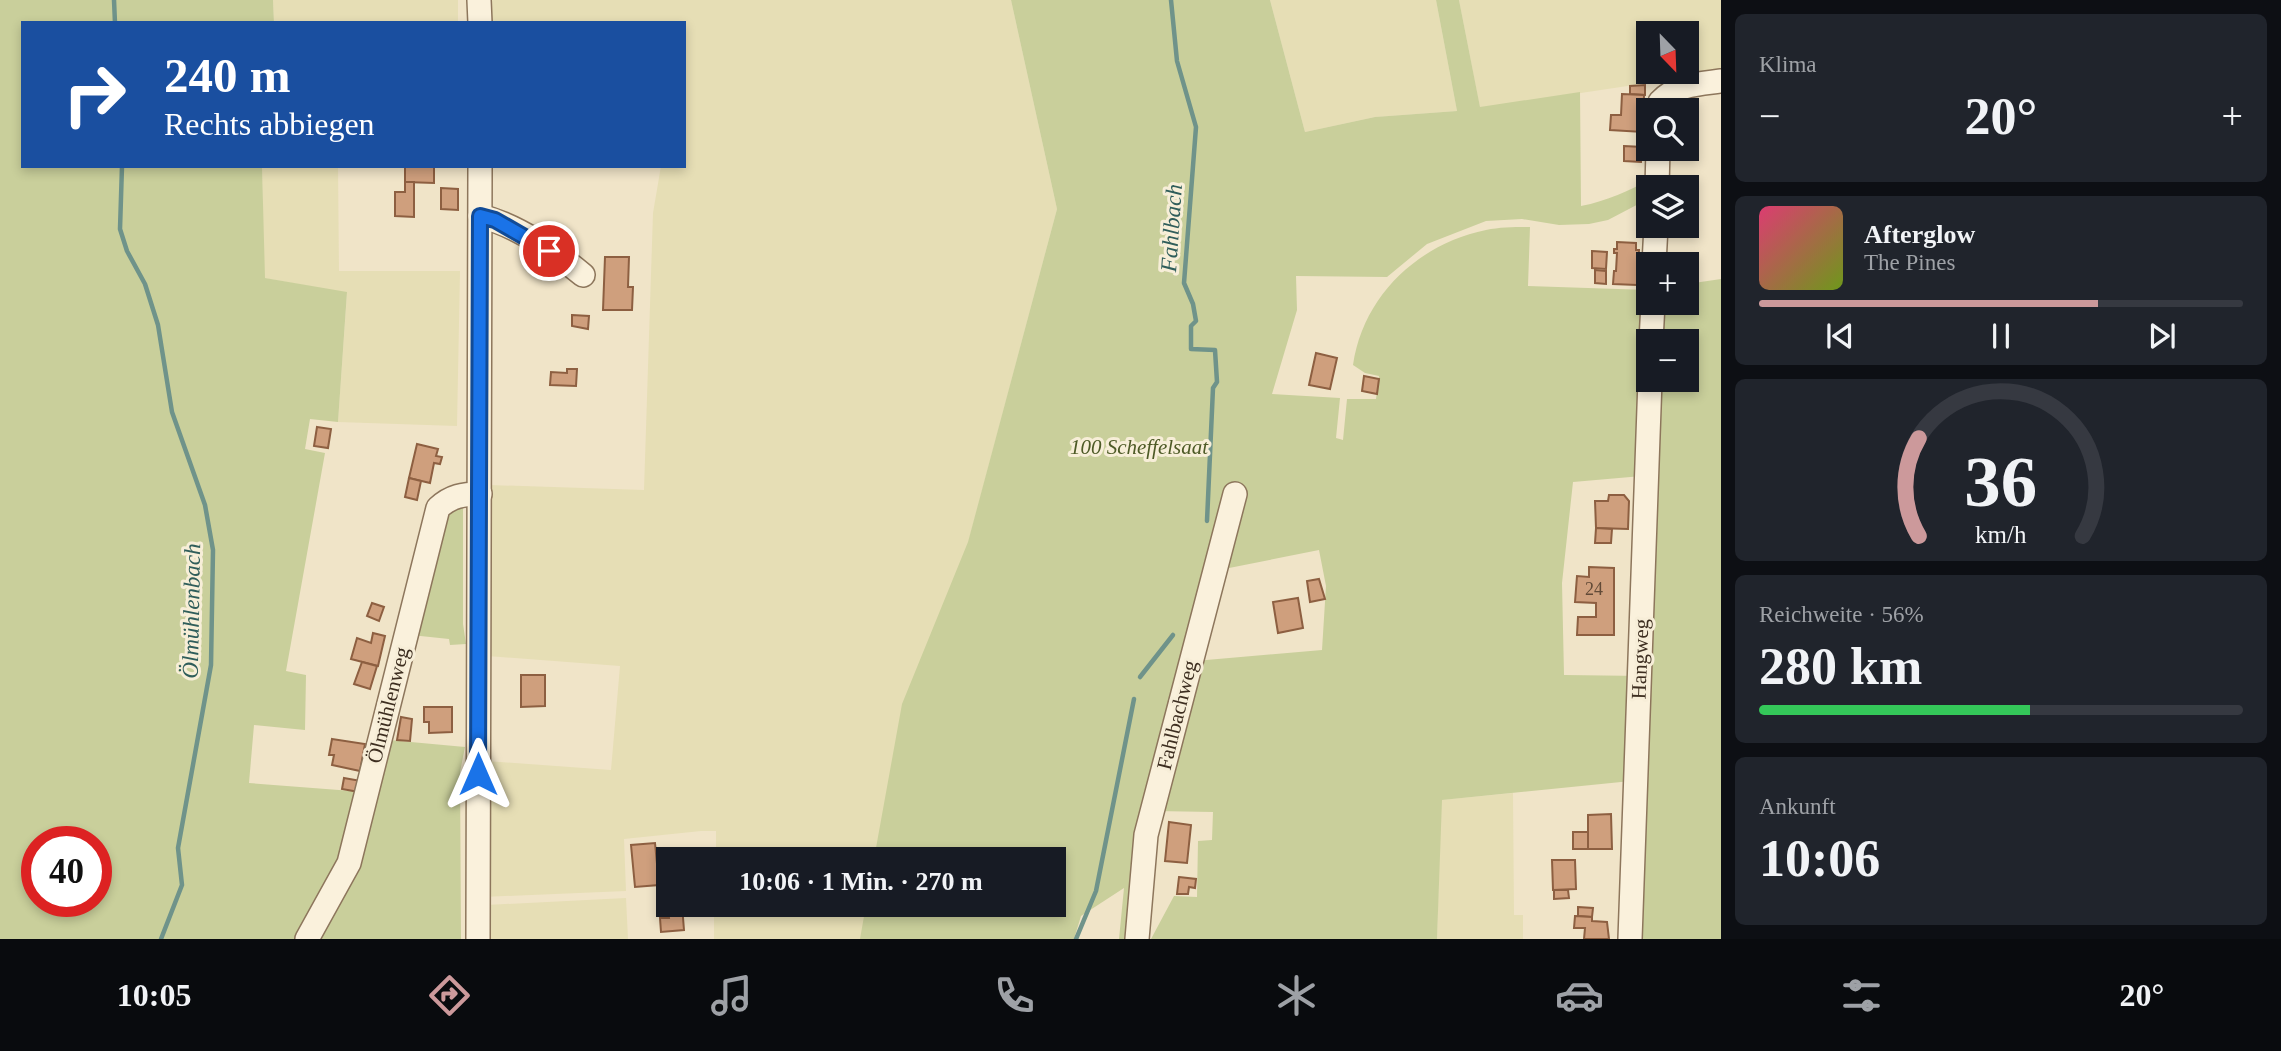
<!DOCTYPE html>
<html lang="de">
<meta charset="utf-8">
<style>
:root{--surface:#171b24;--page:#20242c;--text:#f1f3f6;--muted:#9ea1a6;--line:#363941;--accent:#cc999b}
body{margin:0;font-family:Georgia,serif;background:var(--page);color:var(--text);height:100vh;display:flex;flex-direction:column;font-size:26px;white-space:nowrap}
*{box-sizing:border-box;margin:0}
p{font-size:23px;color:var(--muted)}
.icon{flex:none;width:38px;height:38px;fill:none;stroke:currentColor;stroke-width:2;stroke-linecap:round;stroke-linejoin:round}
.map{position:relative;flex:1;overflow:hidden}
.details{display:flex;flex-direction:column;gap:14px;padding:14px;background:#0d0f14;width:560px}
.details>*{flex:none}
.guide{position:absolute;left:21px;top:21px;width:665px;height:147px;border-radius:0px;box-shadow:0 4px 10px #0003;background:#1a4fa0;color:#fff;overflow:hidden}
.needle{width:46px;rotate:157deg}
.controls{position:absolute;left:1636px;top:21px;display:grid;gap:14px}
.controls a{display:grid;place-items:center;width:63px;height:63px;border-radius:0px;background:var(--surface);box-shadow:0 4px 10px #0003;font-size:35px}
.speed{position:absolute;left:21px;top:826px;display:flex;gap:14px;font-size:35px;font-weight:700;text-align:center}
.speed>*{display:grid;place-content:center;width:91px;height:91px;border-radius:50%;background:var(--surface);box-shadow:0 4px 10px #0003;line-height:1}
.speed .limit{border:10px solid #d22;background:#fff;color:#111}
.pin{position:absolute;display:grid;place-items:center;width:60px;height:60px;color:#fff;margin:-30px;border:4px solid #fff;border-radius:50%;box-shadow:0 2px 7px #0007}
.me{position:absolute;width:77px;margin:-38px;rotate:0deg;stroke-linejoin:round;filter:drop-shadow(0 0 5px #0008)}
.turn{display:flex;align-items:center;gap:24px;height:147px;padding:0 28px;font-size:32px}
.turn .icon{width:91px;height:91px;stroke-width:2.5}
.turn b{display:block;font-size:49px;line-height:60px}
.big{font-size:52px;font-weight:700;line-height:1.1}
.details .tile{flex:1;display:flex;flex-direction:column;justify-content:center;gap:10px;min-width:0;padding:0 24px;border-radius:10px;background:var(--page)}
.details .dial{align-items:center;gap:0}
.dial svg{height:182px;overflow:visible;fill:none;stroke:var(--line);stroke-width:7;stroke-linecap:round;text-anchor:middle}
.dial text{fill:var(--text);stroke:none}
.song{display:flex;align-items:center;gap:21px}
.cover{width:84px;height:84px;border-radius:10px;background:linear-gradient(135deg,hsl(340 70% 55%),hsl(80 70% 35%))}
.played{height:7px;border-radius:4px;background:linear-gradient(90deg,var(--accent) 70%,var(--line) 70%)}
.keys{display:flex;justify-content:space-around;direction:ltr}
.heat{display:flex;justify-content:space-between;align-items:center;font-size:38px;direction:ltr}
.charge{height:10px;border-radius:5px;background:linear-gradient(90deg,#34c759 56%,var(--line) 0)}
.trip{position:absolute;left:656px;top:847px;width:410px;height:70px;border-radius:0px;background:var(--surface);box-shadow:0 4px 10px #0003;font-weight:700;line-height:70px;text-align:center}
.dock{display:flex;height:112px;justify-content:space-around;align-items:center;background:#090b0e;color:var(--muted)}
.dock .icon{width:49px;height:49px}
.dock .current{color:var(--accent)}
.dock b{font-size:32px;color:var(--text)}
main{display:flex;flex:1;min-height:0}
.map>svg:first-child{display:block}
.farmland{fill:#e6deb5;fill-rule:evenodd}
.green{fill:#c9cf9b;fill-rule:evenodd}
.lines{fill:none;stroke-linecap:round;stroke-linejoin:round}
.stream{stroke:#6f938a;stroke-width:4.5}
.building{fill:#cf9f7d;stroke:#8d5f41;stroke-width:2}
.minor-casing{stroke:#8d765c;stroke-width:26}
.minor{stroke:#faf1dc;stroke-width:23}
.route-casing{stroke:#114b97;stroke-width:18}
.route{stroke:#1a73e8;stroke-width:12}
.labels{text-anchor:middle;stroke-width:6;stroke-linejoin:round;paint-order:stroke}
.number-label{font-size:18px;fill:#624a37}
.park-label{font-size:21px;font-style:italic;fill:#4d5a26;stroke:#f7eed8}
.street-label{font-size:21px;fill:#3d2e20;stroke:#f7eed8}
.water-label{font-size:23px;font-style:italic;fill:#2f5d5a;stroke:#f7eed8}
</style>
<main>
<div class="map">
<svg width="1721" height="939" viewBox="0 0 1721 939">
<rect width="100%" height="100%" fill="#f0e4c8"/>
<g class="farmland">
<polygon points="273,0 458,0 458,23 274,23"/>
<polygon points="490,0 1011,0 1057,209 884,859 716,859 716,831 701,831 624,839 626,891 483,897 486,761 611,770 620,666 487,656 489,485 644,490 653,213 661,166 684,166 684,23 489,23"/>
<polygon points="1270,0 1436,0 1457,111 1375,117 1305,132"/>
<path d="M1459 0H1721V72L1480 108ZM1648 33H1687V72H1648Z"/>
<polygon points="262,166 338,166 339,271 460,271 457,426 338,422 347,293 264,278"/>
<polygon points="1513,793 1514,915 1523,915 1523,939 1437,939 1441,800"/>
<polygon points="626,898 628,939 487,939 486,905"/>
<polygon points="714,905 872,905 863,939 714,939"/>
</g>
<g class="green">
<path d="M0 0H273L274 23H23V166H262L265 278 347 292 338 422 310 419 305 449 325 453 286 671 306 675 305 730 254 725 249 783 365 792 346 861 303 939H0ZM37 842H96V901H37Z"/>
<path d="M1011 0H1270L1305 132 1375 117 1457 111 1436 0H1459L1480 107 1580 92 1581 206C1607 201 1629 191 1652 178L1648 199 1608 220 1589 224 1559 225 1522 219 1486 221 1427 244 1387 277 1296 276 1297 310 1272 394 1340 398 1336 438 1343 440 1347 399H1376L1379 376 1365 373 1353 365C1363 296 1418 244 1486 230 1500 227 1516 227 1530 227L1528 286 1648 290 1650 303 1642 476 1573 482 1562 583 1564 675 1643 676 1655 380H1687V341H1657L1658 303H1687V284L1721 279V939H1633L1639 778 1631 781 1442 800 1437 939H1151L1174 896 1197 897 1198 841 1212 840 1213 812 1155 811 1195 661 1322 650 1326 586 1319 550 1219 570 1210 569 1143 835 1135 939H1119L1124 888 1081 916 1074 939H860L866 905H1054V859H874L902 704 968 542 1057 209Z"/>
<polygon points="463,502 463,624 466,644 450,645 449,639 411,635 443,515"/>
<polygon points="389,740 465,747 460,772 461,939 315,939"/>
</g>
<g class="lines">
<g class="stream">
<polyline points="114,0 115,23"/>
<polyline points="1171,0 1177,61 1196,127 1184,283 1193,304 1196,321 1191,326 1191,349 1215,350 1217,382 1213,388 1207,521"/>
<polyline points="122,166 120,229 127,251 145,284 158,325 172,412 205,505 213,550 211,665 178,848 182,885 161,939"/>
<polyline points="1140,677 1173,635"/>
<polyline points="1076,939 1096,891 1134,699"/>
</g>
</g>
<g class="building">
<polygon points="1645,85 1645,95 1630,94 1630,86"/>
<polygon points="1622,94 1644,95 1643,132 1610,130 1611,115 1621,115"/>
<polygon points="1624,146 1642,147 1641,162 1624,161"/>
<polygon points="405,166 434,166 434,183 405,182"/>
<polygon points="405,182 414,182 414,217 395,216 395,192 405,192"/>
<polygon points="441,188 458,189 458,210 441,209"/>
<polygon points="1617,242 1636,243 1636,250 1639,250 1638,269 1640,269 1637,285 1613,284 1614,271 1616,271 1617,253 1614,253 1614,249 1617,249"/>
<polygon points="1592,251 1607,252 1606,269 1592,268"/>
<polygon points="605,257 629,257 628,287 633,287 632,310 603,310"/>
<polygon points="1595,270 1606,271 1606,284 1595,283"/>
<polygon points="572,315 589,316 588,329 572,326"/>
<polygon points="1316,353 1337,358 1330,389 1309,385"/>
<polygon points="567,369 577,369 576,386 550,385 551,372 567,373"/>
<polygon points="1364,376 1379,379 1377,394 1362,391"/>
<polygon points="317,427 331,429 328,448 314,446"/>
<polygon points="417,444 438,449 436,456 442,457 440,464 434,463 430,483 409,478"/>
<polygon points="409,478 421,481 417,500 405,497"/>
<polygon points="1609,495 1624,495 1629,501 1628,529 1596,528 1595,501 1608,501"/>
<polygon points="1596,528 1612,529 1611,543 1595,543"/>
<polygon points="1589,567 1614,568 1614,635 1577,635 1578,617 1596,617 1596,603 1575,602 1577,576 1589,577"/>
<polygon points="1319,579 1325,599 1310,602 1307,581"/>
<polygon points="1298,598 1303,628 1278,633 1273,602"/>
<polygon points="372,603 384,607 379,621 367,616"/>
<polygon points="373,633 385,636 378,666 351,659 357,638 371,643"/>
<polygon points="362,662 377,666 370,689 354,684"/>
<polygon points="521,675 545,675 545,706 521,707"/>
<polygon points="424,707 452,707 452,732 429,733 429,722 424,722"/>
<polygon points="401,717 412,719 410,741 397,740"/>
<polygon points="332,739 365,744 360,771 332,765 334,755 329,755"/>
<polygon points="344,778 361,781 359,792 342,789"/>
<polygon points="1611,814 1612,849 1588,849 1588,815"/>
<polygon points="1169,822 1191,825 1187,863 1165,861"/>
<rect x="1573" y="832" width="15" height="17"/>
<polygon points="655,843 659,885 635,887 631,845"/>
<polygon points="1552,860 1575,860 1576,889 1553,890"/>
<polygon points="1179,877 1196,879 1195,888 1189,887 1188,894 1177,894"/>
<polygon points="668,889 668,905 682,905 684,930 661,932 660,918 669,918 666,890"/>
<polygon points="1554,890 1568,890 1569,898 1554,899"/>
<polygon points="1578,907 1593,908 1592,917 1578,916"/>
<polygon points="1575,916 1592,917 1592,921 1607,922 1609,939 1584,939 1585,928 1574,928"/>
</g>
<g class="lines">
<defs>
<g id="minor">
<polyline points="479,0 480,23"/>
<path d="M1659 110 1660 102C1677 84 1698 84 1721 81"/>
<polyline points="1657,187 1658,149"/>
<path d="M480 216C516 225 554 251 583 275"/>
<polyline points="1654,264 1656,226"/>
<polyline points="1651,341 1653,303"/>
<path d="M307 939 349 863 438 508C451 496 463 494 480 494"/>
<polyline points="478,939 480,166"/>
<polyline points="1137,939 1146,835 1235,494"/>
<polyline points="1630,939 1650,380"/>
</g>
</defs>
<use href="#minor" class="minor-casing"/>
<use href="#minor" class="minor"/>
</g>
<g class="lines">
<defs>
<polyline id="route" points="478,774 480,216 495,220 549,251"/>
</defs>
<use href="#route" class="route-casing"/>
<use href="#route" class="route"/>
</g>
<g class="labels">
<g class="number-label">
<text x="1594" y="595">24</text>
</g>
<g class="park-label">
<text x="1139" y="454">100 Scheffelsaat</text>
</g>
<g class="street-label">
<text transform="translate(1640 659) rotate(-88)" y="7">Hangweg</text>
<text transform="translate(388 705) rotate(-76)" y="7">Ölmühlenweg</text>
<text transform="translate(1177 715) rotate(-76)" y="7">Fahlbachweg</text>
</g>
<g class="water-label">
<text transform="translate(1171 228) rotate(-86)" y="8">Fahlbach</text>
<text transform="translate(191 611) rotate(-89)" y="8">Ölmühlenbach</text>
</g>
</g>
</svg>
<div class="controls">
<a><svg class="needle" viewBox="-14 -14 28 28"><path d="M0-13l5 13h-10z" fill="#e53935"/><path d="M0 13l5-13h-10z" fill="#9ea1a6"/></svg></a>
<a><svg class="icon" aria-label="search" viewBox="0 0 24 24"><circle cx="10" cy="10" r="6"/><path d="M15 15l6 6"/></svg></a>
<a><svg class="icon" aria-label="layers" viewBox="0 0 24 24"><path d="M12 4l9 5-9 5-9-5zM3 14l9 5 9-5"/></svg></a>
<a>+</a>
<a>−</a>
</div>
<div class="speed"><div class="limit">40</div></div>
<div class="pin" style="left:549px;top:251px;background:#d93025"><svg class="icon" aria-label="arrive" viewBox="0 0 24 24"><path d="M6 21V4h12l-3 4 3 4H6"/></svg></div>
<svg class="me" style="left:478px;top:774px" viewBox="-20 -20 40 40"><path d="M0-17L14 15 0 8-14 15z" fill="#1a73e8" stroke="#fff" stroke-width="4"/></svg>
<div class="trip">10:06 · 1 Min. · 270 m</div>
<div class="guide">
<div class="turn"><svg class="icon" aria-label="right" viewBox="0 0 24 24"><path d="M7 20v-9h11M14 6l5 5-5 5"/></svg><div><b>240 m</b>Rechts abbiegen</div></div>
</div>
</div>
<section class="details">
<div class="tile"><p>Klima</p>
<div class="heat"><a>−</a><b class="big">20°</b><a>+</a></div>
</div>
<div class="tile">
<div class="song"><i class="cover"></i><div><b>Afterglow</b><p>The Pines</p></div></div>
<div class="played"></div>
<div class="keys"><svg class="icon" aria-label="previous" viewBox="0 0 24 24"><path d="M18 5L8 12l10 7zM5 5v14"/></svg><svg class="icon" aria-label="pause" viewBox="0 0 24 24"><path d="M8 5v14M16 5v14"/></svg><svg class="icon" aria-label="next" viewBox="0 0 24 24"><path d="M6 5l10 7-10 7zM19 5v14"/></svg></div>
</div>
<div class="tile dial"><svg viewBox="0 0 100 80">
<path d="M14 69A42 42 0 1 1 86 69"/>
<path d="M14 69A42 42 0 0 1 14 26" stroke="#cc999b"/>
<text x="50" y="56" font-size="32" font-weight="700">36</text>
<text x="50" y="72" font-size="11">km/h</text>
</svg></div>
<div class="tile"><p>Reichweite · 56%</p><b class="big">280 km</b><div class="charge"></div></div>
<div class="tile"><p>Ankunft</p><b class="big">10:06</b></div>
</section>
</main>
<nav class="dock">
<b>10:05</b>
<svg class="icon current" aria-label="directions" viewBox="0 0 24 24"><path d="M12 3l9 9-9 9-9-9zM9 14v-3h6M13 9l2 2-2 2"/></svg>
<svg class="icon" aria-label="music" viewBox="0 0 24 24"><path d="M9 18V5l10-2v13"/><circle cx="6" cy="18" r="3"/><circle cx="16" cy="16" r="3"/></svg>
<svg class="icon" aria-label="phone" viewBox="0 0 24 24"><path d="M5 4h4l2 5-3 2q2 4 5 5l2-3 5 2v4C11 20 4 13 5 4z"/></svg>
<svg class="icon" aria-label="climate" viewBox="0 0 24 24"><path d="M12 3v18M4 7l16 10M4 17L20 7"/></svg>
<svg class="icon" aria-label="car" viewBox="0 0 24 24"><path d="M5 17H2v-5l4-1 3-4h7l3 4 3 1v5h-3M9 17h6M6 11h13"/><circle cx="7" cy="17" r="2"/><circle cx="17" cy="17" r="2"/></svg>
<svg class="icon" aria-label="filters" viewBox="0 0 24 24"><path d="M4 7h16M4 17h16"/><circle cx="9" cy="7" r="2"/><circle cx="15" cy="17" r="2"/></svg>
<b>20°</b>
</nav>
